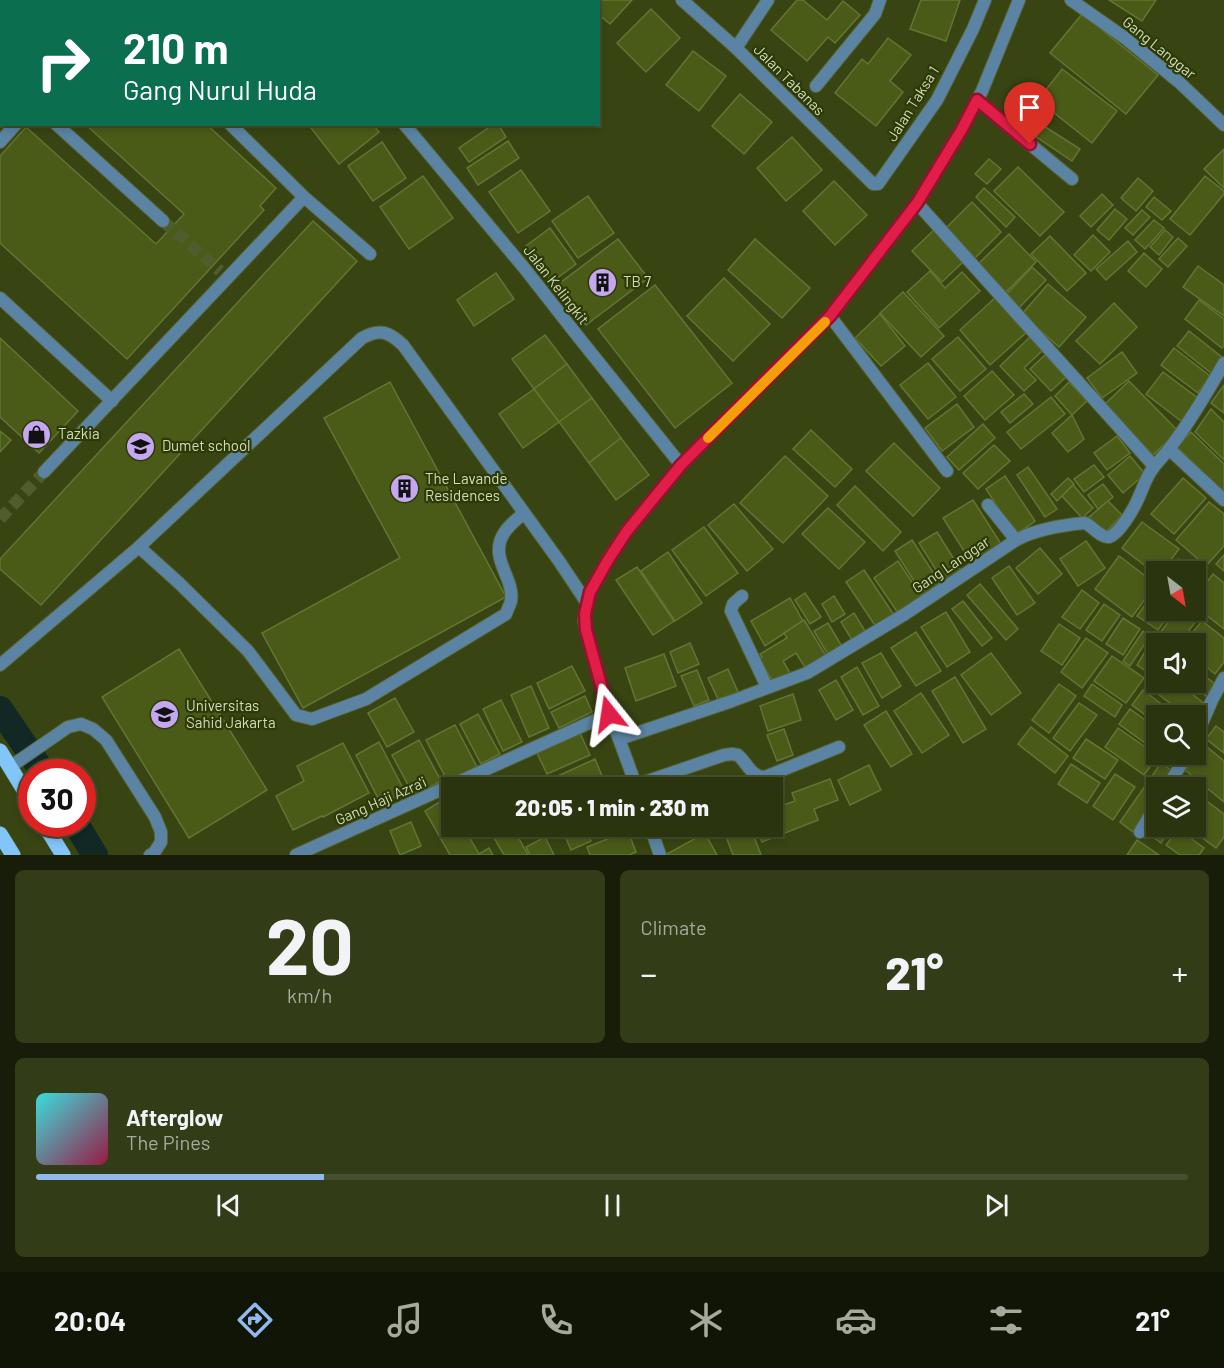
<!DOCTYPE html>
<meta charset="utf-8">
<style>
:root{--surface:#2a340e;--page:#323c17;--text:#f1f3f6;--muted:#a5aa9e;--line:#464f2e;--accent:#90b9f0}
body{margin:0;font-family:Barlow,sans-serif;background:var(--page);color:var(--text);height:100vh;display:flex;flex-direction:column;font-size:22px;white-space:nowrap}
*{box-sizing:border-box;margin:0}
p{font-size:20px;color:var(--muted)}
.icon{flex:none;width:33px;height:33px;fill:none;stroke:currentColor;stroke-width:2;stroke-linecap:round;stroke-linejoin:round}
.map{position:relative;height:855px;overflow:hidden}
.sheet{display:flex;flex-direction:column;gap:15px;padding:15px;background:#171d08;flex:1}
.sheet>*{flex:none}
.guide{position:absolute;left:0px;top:0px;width:600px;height:126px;box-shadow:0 3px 9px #0003,0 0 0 2px var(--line);background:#0b6e4f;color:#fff;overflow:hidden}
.needle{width:39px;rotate:149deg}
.buttons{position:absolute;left:1146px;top:561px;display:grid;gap:12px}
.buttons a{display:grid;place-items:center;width:60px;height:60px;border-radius:0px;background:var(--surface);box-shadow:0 3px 9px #0003,0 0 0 2px var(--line);font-size:30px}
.speed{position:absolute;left:18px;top:759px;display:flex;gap:12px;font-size:30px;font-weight:700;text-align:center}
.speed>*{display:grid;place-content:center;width:78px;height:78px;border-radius:50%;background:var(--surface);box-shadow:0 3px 9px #0003,0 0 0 2px var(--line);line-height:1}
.speed .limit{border:9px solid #d22;background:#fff;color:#111}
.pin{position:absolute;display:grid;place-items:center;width:51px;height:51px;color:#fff;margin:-62px -26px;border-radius:50% 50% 50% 0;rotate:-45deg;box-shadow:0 0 6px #0007}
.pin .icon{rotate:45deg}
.me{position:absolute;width:66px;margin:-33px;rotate:345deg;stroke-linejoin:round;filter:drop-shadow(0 0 4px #0008)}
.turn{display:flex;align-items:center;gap:21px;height:126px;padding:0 24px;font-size:27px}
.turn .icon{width:78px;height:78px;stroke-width:2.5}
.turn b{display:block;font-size:42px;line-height:51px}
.big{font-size:45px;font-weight:800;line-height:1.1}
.sheet .widget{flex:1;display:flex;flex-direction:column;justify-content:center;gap:9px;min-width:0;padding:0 21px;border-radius:9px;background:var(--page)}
.sheet .dial{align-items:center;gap:0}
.dial b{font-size:78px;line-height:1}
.song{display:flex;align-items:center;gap:18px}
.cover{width:72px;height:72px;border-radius:9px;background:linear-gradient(135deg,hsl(180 70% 55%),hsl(340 70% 35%))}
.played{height:6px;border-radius:3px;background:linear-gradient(90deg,var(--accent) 25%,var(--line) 25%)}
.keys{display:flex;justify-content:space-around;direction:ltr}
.heat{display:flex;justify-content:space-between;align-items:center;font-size:33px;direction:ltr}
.sheet .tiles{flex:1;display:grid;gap:15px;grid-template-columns:1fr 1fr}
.widget:last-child{grid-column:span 2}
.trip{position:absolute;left:441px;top:777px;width:342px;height:60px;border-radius:0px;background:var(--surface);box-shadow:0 3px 9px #0003,0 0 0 2px var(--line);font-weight:800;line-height:60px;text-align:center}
.tab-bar{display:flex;height:96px;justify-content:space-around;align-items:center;background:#111506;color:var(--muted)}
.tab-bar .icon{width:42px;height:42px}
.tab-bar .active{color:var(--accent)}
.tab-bar b{font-size:27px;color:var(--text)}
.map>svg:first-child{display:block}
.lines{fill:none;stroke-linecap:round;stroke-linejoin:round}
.canal{stroke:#112824;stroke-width:26}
.building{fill:#4a5b18;stroke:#637534;stroke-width:1.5}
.street-tunnel{stroke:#4f5c2b;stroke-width:12;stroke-dasharray:12 6;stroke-linecap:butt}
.lane-casing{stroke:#576334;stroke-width:14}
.street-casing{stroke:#576334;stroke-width:14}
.primary-casing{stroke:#576334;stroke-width:16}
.lane{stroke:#5b84a4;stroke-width:12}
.street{stroke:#5b84a4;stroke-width:12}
.primary{stroke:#82c5f9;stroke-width:15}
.route-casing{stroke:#92132f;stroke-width:15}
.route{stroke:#e11d48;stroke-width:10}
.slow{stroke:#f59e0b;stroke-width:10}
.labels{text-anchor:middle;stroke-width:4.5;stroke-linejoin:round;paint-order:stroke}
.street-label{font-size:15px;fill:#d1dcbb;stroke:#2d3a05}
.poi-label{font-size:15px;fill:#d1dcbb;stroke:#2d3a05;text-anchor:start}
</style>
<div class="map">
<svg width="1224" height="855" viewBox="0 0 1224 855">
<rect width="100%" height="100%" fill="#384512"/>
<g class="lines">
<g class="canal">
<polyline points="0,709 43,772"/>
<polyline points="76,824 95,855"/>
</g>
</g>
<g class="building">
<polygon points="136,0 204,0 203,2 137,2"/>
<polygon points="360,0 410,0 408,2 359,2"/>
<polygon points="583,0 632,0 610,24 598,14 598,2 585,2"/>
<polygon points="797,0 803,0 827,20 843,1 860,15 835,43 828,37 807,61 771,30"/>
<polygon points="921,0 960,0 946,41 910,29"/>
<polygon points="1109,0 1156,0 1142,21"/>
<polygon points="2,9 2,80 0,81 0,10"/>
<polygon points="651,9 680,38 646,72 617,43"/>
<polygon points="1082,14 1158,75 1126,114 1050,53"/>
<polygon points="888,38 911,55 890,81 903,92 876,126 835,93 862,59 868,64"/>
<polygon points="693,51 726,76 699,111 666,85"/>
<polygon points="1062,69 1117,111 1092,143 1038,100"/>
<polygon points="740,94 772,122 744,154 712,126"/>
<polygon points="1036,121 1080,149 1072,161 1029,132"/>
<polygon points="85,124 206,124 276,188 260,206 264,210 127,359 0,243 0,156 26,127 156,244 184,214"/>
<polygon points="308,124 373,124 379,132 339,164"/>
<polygon points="494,124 498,124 506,137 469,162 459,148"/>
<polygon points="792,137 822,170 786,201 757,168"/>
<polygon points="508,141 519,158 478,185 467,168"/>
<polygon points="382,142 406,178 373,201 348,166"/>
<polygon points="1224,149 1224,188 1204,169"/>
<polygon points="989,159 1001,169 987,184 975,174"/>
<polygon points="1018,167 1064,212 1040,236 994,191"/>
<polygon points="521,170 550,211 518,233 489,192"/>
<polygon points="423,176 453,218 409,249 380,207"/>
<polygon points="1205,176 1224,191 1224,194 1190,235 1170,219"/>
<polygon points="1138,178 1153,191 1136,211 1121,198"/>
<polygon points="834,181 867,215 835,245 803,211"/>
<polygon points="984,188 1015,217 1006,227 976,197"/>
<polygon points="1102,194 1113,205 1091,227 1080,216"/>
<polygon points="588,196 614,233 578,258 552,221"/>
<polygon points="1154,197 1171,211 1162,220 1146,207"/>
<polygon points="972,202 1001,232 973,260 944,230"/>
<polygon points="1115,209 1127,219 1109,240 1097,230"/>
<polygon points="1142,210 1150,217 1133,235 1125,228"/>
<polygon points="1154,220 1164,228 1145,249 1135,240"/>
<polygon points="313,221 357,261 41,605 0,569 0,559"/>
<polygon points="550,228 576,264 552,282 526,246"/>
<polygon points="934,230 964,261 942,282 912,251"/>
<polygon points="1165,230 1173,237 1159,255 1150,247"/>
<polygon points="1009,234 1036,262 1005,293 977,265"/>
<polygon points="1093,235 1110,252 1091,271 1074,255"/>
<polygon points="1050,236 1086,273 1067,291 1031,254"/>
<polygon points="1178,238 1187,246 1168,267 1159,259"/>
<polygon points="618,239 648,278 586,325 556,286"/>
<polygon points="755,239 810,288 782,318 728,270"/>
<polygon points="1128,241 1137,252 1106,280 1096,269"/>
<polygon points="1144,253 1162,269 1146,287 1128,271"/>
<polygon points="1198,266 1224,285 1224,316 1183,287"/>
<polygon points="1032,267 1046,280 1017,310 1004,297"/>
<polygon points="930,271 945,288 962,272 980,291 939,328 907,292"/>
<polygon points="496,273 514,299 474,326 457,300"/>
<polygon points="724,278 770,324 733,361 687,316"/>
<polygon points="1048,284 1086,317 1059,347 1022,314"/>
<polygon points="655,285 732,383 675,428 598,329"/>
<polygon points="903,292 944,336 921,357 880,313"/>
<polygon points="996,297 1027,332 990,365 960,330"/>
<polygon points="1199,300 1224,319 1224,346 1222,348 1185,319"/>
<polygon points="1114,303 1137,327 1100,364 1076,341"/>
<polygon points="880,314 905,346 881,366 855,338"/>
<polygon points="1189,331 1223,358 1211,373 1177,346"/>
<polygon points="545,335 567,364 534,389 512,359"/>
<polygon points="958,337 986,369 960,391 932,359"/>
<polygon points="1030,337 1043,350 1024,368 1036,380 1024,391 1000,366"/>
<polygon points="0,338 78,411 39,453 0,417"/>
<polygon points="1174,348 1210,376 1198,393 1161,365"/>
<polygon points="1122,352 1137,373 1102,398 1087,378"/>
<polygon points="1045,355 1066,377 1051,391 1030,369"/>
<polygon points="928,363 956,397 928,419 900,385"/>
<polygon points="567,364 592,398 559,422 534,389"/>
<polygon points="992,371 1014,395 985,420 964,396"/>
<polygon points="1163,372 1199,399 1181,421 1146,394"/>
<polygon points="1129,381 1178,431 1153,455 1104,405"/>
<polygon points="390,382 506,597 303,708 262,633 400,558 324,418"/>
<polygon points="1069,382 1087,401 1072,415 1055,396"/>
<polygon points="1224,385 1224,413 1211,403"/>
<polygon points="534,389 559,422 523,448 499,414"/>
<polygon points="1024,394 1033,404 1010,423 1001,412"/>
<polygon points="1051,397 1065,414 1021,449 1007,432"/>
<polygon points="592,398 621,438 589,463 559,422"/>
<polygon points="957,404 974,427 942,451 925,428"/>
<polygon points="1211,409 1224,422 1224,460 1195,432"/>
<polygon points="1072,415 1084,439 1068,452 1052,433"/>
<polygon points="983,424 995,438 959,470 947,457"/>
<polygon points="811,430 852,469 835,487 793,449"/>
<polygon points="0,431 11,440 0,452"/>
<polygon points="1191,432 1224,464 1224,490 1223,492 1177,447"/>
<polygon points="1117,436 1130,453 1107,470 1094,453"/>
<polygon points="621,438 649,475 616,500 589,463"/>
<polygon points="894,443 940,488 913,516 866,471"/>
<polygon points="994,445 1010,461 978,489 963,473"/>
<polygon points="785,456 828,496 783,543 740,503"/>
<polygon points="1130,456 1145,474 1123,493 1108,475"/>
<polygon points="1094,465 1104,477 1084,492 1074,479"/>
<polygon points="1028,467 1057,509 1045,517 1017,475"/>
<polygon points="1005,476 1035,521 1016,535 986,489"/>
<polygon points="1068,478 1074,484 1057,501 1051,494"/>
<polygon points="1183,478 1206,498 1174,534 1151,514"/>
<polygon points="1103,484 1113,497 1098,509 1088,495"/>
<polygon points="1073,485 1093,508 1082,518 1062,496"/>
<polygon points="855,486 901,532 883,551 837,505"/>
<polygon points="973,500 1001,544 971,562 943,518"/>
<polygon points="1108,501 1122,515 1105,533 1089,517"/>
<polygon points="1209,502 1224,514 1224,546 1206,566 1176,540"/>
<polygon points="734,504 773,549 747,571 708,525"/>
<polygon points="828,508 865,542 839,569 802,534"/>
<polygon points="1142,522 1179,549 1162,572 1156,572 1156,574 1122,548"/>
<polygon points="704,527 738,573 706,596 672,550"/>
<polygon points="937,532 962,572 945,584 919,543"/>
<polygon points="912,540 940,583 923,595 895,551"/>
<polygon points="1086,541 1105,568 1078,586 1060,559"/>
<polygon points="1040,548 1062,574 1038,594 1016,568"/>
<polygon points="668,552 702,603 675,621 641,571"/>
<polygon points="1224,555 1224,571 1216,564"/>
<polygon points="1119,556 1156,584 1132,617 1095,589"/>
<polygon points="1179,559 1201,574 1196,583 1196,572 1171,572"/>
<polygon points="898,561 922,597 898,613 874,578"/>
<polygon points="1009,566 1035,603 1017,615 992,578"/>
<polygon points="637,567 674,621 653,635 616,580"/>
<polygon points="864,570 894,615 876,627 846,582"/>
<polygon points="1213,574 1224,583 1224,629 1196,607 1196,596"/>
<polygon points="980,584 1018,629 1006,640 967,595"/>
<polygon points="1156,589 1156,610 1172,610 1158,630 1137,616"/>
<polygon points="1082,590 1099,603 1080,629 1062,617"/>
<polygon points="805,593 821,617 810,624 795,600"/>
<polygon points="834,596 845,614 832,622 822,604"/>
<polygon points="790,598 803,621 765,646 751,621"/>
<polygon points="963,601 992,638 982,646 952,609"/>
<polygon points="1104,604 1120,615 1102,641 1086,630"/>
<polygon points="1177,610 1190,610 1199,617 1179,644 1173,644 1160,633"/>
<polygon points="946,612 970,652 947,667 921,627"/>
<polygon points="854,613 865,631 852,640 841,622"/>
<polygon points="1123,618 1140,629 1123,655 1106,644"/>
<polygon points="804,620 826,656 806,669 796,653 783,661 790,673 774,683 759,659 762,657 760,654 787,638 784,633"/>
<polygon points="1202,621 1224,638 1224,662 1215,674 1196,658 1196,644 1183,644"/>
<polygon points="828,623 844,650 830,658 814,631"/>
<polygon points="1059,624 1080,638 1062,665 1041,651"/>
<polygon points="1143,631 1150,636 1130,666 1123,661"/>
<polygon points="916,632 941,671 916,686 891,648"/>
<polygon points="1086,638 1108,653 1082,688 1061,672"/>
<polygon points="1153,638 1162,644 1156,644 1156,664 1150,674 1137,665"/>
<polygon points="690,643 699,664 678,673 670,652"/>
<polygon points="179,649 267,790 189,838 102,697"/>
<polygon points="881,653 901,686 882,698 862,663"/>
<polygon points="991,653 1021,693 991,715 961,675"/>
<polygon points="664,654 676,686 636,701 625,668"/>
<polygon points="1112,656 1144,678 1126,703 1094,681"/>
<polygon points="572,666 585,691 549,709 537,683"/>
<polygon points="857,667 879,706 863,715 841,677"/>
<polygon points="728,669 738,692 719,701 708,678"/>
<polygon points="1196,669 1215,684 1206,696 1187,682 1196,682"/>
<polygon points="697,670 709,700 694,706 681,676"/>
<polygon points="1156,671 1156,682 1176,682 1205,704 1196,717 1196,716 1187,716 1146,685"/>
<polygon points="955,677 986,729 963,743 932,691"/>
<polygon points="836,680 853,710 836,720 819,690"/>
<polygon points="1059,684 1076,696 1049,733 1032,720"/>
<polygon points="1092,684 1122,705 1115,717 1084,696"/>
<polygon points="531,686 549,728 529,737 511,695"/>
<polygon points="1143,690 1177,716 1156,716 1156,723 1132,705"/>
<polygon points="921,693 949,735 922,753 894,711"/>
<polygon points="793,694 801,720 768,731 760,706"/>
<polygon points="585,696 592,712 559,728 551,712"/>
<polygon points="395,698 414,732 387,747 368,713"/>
<polygon points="501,700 522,742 503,751 483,709"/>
<polygon points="1079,703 1097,715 1070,751 1053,738"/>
<polygon points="1130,709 1156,728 1156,751 1119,724"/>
<polygon points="886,711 912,754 891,767 864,725"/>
<polygon points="478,714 500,754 481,764 460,724"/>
<polygon points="455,725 477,767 448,782 426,740"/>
<polygon points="1216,726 1224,732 1224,753 1206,739"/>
<polygon points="1031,727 1068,756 1055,773 1018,744"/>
<polygon points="1118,728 1158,756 1144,775 1105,747"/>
<polygon points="784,729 793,755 777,761 767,735"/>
<polygon points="580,733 590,755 547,774 537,753"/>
<polygon points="1086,739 1118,760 1105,779 1073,758"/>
<polygon points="419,740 441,781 414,796 392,755"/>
<polygon points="379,742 405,792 381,804 356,755"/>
<polygon points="343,743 369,793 323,817 322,816 293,830 276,796 304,781 297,766"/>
<polygon points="1206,746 1224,761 1224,802 1185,770"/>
<polygon points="595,759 607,788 550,788 547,781"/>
<polygon points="1161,763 1175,773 1165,788 1156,788 1156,799 1133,832 1120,822"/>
<polygon points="1071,764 1100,783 1087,803 1058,784"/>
<polygon points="869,765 881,790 850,805 838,780"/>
<polygon points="1115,774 1135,787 1113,820 1093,806"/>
<polygon points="830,779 838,800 814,809 818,820 762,842 756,826 772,826 772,809 795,801 792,793"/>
<polygon points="732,780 736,788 720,788"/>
<polygon points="1196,793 1224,814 1224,837 1216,848 1186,826 1196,826"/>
<polygon points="446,798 452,807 452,826 463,826 479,854 489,848 493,855 450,855 425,811"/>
<polygon points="1156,815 1156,826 1173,826 1161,843 1145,831"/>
<polygon points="411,822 421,846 400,855 390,831"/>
<polygon points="487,826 512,826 528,855 504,855"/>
<polygon points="582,826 585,826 591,841 571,850 564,834"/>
<polygon points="590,826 622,826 595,838"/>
<polygon points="722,826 750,826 761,855 733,855"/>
<polygon points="1178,829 1204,848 1199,855 1180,855 1166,845"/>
<polygon points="628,831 636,852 629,855 590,855 587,847"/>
<polygon points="705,833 717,855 667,855 667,854"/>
<polygon points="545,837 554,855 530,855 526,847"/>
<polygon points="1137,840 1159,855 1127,855"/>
</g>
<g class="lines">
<g class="street-tunnel">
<polyline points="163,221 220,271"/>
<polyline points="0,519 44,472"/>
</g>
<defs>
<g id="lane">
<polyline points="977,100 1072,179"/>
<path d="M139 547 179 583 248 651 296 715 312 719 366 699 506 614C507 610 510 605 511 601 515 578 488 558 504 533 509 525 517 519 524 513"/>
<polyline points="10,767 68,727 81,724 93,729 106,740 155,817 161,832 161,842 154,853 150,855"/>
</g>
<g id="street">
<polyline points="294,0 295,2"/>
<polyline points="682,0 736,48 873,184 878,184 937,100 973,29 985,0"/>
<polyline points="1071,0 1125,38 1179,82 1224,125"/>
<polyline points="482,2 483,0"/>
<polyline points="736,48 768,0"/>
<polyline points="816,86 875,14 880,0"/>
<polyline points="56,124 163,221"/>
<polyline points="230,124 304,197 370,254"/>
<polyline points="404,124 525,269 576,334 681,465"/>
<polyline points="0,142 16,124"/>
<polyline points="917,203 1154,466"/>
<polyline points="0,298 112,401"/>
<polyline points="830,316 947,471"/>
<polyline points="1169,449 1224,500"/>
<polyline points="44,472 304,197"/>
<polyline points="988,505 1016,540"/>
<polyline points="742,596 733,604 731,611 767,687"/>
<path d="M0 665 139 547 362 338C380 328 389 332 403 345L559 561 587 603"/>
<polyline points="1196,737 1212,700 1224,678"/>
<path d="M619 739 732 701 807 673 905 614 1016 540C1037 529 1062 525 1085 523 1092 526 1101 538 1109 537 1119 534 1133 510 1137 501 1142 491 1145 480 1151 471 1156 463 1163 457 1169 449 1189 424 1208 391 1224 363"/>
<path d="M636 785 724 755 732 754 738 755C747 763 751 777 765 777L839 747"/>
<polyline points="637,788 619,739 609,714 586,630 584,620 585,613 590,592 608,559 627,531 681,465 830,316 917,203 962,129 982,91 1019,0"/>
<polyline points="1167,788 1187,754"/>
<polyline points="650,826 660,855"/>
<polyline points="1140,832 1156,805"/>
<polyline points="296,855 609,714"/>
</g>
<g id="primary">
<polyline points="0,751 32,803"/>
<polyline points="44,824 63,855"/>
<polyline points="0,834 13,855"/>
</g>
</defs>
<use href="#lane" class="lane-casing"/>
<use href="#street" class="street-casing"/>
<use href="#primary" class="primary-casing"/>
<use href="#lane" class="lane"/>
<use href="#street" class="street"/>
<use href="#primary" class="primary"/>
</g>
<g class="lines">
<defs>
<polyline id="route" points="609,714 586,630 585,614 590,592 608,560 627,531 681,465 830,316 917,203 962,129 977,100 1030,144"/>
</defs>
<use href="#route" class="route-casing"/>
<use href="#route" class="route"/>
<polyline class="slow" points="708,438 825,322"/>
</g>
<defs>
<symbol id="building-disc" viewBox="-11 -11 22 22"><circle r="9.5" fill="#c5a7f1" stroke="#2d3a05"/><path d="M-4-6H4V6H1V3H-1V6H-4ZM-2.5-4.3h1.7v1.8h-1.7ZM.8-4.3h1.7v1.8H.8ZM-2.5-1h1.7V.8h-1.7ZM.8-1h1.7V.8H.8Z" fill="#111"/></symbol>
<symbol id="shop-disc" viewBox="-11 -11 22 22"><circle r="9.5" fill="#c5a7f1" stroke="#2d3a05"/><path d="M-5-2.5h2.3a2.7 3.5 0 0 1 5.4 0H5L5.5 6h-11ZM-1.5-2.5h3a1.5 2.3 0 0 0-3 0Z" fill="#111"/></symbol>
<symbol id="school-disc" viewBox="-11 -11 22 22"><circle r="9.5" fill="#c5a7f1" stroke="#2d3a05"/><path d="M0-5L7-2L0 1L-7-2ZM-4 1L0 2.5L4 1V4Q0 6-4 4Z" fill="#111"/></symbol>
<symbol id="university-disc" viewBox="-11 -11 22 22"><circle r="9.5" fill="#c5a7f1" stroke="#2d3a05"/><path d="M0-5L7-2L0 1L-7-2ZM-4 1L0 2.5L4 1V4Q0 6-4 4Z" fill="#111"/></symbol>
</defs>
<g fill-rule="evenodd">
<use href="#building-disc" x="586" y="266" width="33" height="33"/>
<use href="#shop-disc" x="20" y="418" width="33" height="33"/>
<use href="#school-disc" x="124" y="430" width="33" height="33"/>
<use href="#building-disc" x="388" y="472" width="33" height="33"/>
<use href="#university-disc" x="148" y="698" width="33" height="33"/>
</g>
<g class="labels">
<g class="street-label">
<text transform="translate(1159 48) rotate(39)" y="5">Gang Langgar</text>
<text transform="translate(789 80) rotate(45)" y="5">Jalan Tabanas</text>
<text transform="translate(913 104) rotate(-58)" y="5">Jalan Taksa 1</text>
<text transform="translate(556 285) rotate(52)" y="5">Jalan Kelingkit</text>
<text transform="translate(951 565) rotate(-34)" y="5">Gang Langgar</text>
<text transform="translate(381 801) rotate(-24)" y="5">Gang Haji Azra'i</text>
</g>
<g class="poi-label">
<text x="623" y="287">TB 7</text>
<text x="58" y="439">Tazkia</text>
<text x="162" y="451">Dumet school</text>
<text x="425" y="484">The Lavande<tspan x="425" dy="17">Residences</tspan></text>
<text x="186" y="711">Universitas<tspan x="186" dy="17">Sahid Jakarta</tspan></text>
</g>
</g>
</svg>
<div class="buttons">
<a><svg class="needle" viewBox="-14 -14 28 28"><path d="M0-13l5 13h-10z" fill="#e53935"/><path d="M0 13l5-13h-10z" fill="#a5aa9e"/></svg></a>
<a><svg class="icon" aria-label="sound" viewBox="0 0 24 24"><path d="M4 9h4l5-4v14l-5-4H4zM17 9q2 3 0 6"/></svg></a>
<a><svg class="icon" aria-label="search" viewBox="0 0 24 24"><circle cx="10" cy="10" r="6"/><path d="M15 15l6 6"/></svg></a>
<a><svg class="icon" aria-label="layers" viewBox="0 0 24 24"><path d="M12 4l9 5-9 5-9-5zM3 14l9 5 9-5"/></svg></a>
</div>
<div class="speed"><div class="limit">30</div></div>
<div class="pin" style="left:1030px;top:144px;background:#d93025"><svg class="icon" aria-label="arrive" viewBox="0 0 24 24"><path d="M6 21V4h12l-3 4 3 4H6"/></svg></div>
<svg class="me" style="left:609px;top:714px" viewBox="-20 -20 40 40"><path d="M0-17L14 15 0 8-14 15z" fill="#e11d48" stroke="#fff" stroke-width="4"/></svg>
<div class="trip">20:05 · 1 min · 230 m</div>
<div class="guide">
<div class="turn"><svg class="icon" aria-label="right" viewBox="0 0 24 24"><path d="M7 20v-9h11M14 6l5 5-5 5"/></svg><div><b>210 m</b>Gang Nurul Huda</div></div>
</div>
</div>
<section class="sheet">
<div class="tiles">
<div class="widget dial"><b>20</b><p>km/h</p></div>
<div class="widget"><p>Climate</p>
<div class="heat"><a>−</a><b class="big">21°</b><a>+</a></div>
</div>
<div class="widget">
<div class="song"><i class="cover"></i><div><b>Afterglow</b><p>The Pines</p></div></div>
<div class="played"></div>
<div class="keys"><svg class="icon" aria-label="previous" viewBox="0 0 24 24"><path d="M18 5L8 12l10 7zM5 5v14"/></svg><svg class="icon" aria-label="pause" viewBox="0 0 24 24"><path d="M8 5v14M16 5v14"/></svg><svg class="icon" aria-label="next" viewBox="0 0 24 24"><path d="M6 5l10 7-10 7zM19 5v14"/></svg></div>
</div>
</div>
</section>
<nav class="tab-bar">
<b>20:04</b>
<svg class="icon active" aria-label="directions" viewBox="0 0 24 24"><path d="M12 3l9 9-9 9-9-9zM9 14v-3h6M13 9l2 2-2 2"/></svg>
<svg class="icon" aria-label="music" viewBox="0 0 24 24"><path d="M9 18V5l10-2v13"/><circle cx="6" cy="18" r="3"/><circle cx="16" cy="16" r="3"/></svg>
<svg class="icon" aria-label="phone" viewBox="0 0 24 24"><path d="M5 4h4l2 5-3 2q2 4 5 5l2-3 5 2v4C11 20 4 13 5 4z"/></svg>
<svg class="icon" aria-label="climate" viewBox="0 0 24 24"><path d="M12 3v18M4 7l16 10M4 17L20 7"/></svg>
<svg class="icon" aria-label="car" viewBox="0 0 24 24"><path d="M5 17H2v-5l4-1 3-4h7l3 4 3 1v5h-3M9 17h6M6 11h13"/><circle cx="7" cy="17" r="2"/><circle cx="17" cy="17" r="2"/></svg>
<svg class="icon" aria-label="filters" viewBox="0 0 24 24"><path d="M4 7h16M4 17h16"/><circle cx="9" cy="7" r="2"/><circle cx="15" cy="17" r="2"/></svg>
<b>21°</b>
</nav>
